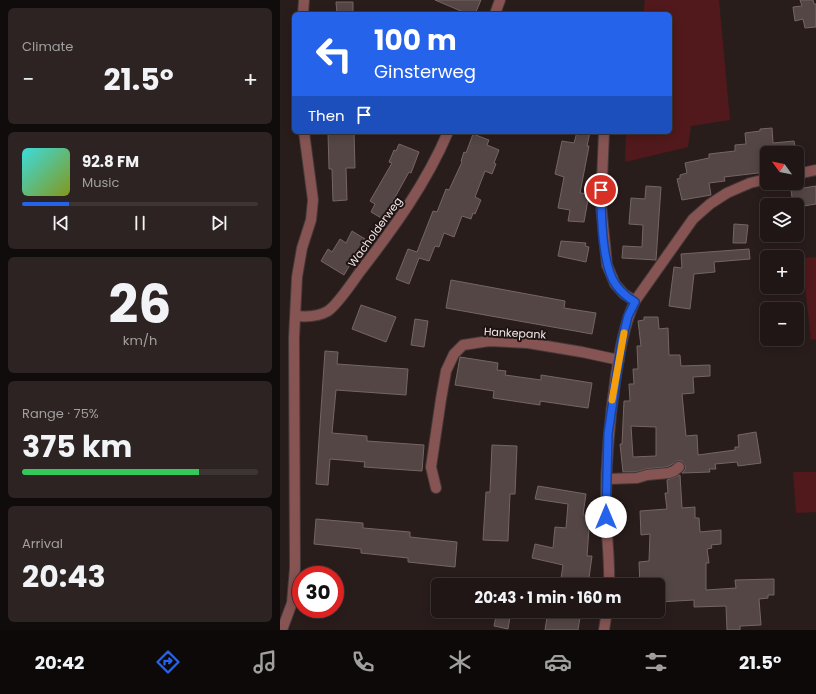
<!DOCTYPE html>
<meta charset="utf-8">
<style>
:root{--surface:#1f1615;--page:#2c2322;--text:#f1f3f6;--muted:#a19fa0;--line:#3c3534;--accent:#2563eb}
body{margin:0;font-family:Poppins,sans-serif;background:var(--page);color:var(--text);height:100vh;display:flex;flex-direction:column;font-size:15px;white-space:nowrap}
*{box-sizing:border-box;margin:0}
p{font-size:13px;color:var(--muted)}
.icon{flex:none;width:22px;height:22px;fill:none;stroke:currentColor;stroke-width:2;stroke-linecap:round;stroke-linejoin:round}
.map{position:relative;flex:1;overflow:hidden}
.side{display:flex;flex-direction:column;gap:8px;padding:8px;background:#110c0c;width:280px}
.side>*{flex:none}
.top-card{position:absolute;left:12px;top:12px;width:380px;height:122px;border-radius:6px;box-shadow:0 2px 10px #0003,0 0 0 1px var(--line);background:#2563eb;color:#fff;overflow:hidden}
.needle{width:26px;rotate:303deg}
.controls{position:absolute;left:480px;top:146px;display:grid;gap:8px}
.controls a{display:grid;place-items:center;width:44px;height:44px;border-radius:6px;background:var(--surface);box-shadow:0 2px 10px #0003,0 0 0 1px var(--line);font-size:20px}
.speed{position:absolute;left:12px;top:566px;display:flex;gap:8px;font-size:20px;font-weight:700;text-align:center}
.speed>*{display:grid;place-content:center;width:52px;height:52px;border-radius:50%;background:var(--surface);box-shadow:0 2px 10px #0003,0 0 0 1px var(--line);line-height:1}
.speed .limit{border:6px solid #d22;background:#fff;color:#111}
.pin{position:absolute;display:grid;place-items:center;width:34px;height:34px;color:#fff;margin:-17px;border:2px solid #fff;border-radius:50%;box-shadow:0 1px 4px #0007}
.me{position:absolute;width:44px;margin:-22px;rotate:0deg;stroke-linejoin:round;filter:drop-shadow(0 0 3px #0008)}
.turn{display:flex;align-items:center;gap:14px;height:84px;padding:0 16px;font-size:18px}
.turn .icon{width:52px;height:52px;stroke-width:2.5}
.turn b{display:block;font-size:28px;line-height:34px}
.then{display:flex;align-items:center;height:38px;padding:0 16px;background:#0003;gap:8px;font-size:15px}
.big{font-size:30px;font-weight:700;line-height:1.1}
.side .card{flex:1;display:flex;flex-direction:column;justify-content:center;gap:6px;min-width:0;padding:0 14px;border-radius:6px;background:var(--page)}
.side .dial{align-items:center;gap:0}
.dial b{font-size:52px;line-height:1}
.song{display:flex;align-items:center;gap:12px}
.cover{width:48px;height:48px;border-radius:6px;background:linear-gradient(135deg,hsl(180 70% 55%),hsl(70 70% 35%))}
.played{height:4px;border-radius:2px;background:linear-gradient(90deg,var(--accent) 20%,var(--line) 20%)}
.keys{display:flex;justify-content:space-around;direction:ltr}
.heat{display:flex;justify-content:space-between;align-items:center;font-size:22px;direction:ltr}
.charge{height:6px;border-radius:3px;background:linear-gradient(90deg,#34c759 75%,var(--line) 0)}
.trip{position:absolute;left:151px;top:578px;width:234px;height:40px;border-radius:6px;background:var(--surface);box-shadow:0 2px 10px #0003,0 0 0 1px var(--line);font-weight:700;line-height:40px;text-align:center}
.tab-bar{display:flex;height:64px;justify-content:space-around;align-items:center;background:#0c0908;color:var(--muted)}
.tab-bar .icon{width:28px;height:28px}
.tab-bar .selected{color:var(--accent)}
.tab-bar b{font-size:18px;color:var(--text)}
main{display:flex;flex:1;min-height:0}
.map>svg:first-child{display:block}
.green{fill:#51191b}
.building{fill:#544645;stroke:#756564;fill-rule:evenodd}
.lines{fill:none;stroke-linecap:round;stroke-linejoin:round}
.minor-casing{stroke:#453a39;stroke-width:12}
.minor{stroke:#865453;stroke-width:10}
.route-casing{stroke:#184099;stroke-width:10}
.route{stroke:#2563eb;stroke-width:7}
.slow{stroke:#f59e0b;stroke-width:7}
.labels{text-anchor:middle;stroke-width:4;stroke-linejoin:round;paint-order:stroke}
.street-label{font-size:11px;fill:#f3eaea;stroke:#1f1413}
</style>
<main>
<section class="side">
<div class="card"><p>Climate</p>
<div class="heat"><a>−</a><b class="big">21.5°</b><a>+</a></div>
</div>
<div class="card">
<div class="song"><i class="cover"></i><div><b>92.8 FM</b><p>Music</p></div></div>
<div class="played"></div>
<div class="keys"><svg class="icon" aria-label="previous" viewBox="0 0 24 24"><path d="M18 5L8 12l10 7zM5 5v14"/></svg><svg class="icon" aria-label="pause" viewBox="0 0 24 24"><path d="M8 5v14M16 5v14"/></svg><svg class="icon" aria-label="next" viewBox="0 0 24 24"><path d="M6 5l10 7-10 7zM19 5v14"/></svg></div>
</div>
<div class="card dial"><b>26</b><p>km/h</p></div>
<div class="card"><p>Range · 75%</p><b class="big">375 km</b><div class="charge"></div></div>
<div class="card"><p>Arrival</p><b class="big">20:43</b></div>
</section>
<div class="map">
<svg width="536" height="630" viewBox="0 0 536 630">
<rect width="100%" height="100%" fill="#291d1c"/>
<g class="green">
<polygon points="365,0 439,0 450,120 411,126 408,147 345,162 346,132 390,132 390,14 363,14"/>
<polygon points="536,257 536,339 531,340 522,258"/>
<polygon points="513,472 536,472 536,512 516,513"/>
</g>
<g class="building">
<polygon points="155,0 201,0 195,14 188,14"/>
<polygon points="520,0 533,0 534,4 536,4 536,27 525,28 523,19 515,21 513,7 522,6"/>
<polygon points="56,2 73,2 73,14 57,14"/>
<polygon points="492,128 493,143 514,141 516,153 487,153 487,172 444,177 445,181 429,183 431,195 402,200 397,179 400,178 400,175 407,173 405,163 429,158 429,154 455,151 455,145 466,144 465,133 480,131 480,129"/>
<polygon points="48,132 74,132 75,168 66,168 67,200 53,201 52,169 49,169"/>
<polygon points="297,132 310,132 307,146 309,146 300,193 309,194 304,222 288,221 290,210 278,208 284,177 275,174 282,141 294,143"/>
<polygon points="193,134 209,140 207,145 219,150 214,163 216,164 212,174 205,171 195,197 201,200 195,214 193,213 191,219 182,216 174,237 164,233 159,247 155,246 149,261 139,258 129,284 116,279 128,249 137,252 153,211 157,212 166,189 169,190 182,162 181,161 184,152 186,153"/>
<polygon points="119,144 139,152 131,173 129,172 103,219 91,212 95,204 90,201 112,163 109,162 114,150 116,151"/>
<polygon points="366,186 381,187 376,260 342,258 343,246 362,247 363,225 349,224 351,198 365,199"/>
<polygon points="536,186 536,204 517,207 517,205 513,205 511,190"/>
<polygon points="454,224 468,225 466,243 453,243"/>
<polygon points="72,231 85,239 64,275 41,261 48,249 52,252 60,239 66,243"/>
<polygon points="281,241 306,243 305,246 309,247 306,262 278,256"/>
<polygon points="469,249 470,259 434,262 435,272 414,274 410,309 389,306 394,267 402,268 401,254"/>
<polygon points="171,280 285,301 284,308 316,313 312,334 166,308"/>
<polygon points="81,305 116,317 106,342 72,329"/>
<path d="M364 317H378L379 329 388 328 389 355H400L401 366 430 365V376L413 377 414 393 402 394 406 436 417 435 418 455 455 450V447H459L458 435 476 432 481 463 458 466 457 462 435 464 436 469H429L430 472 402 473 405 470V466L402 461H398L387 467 366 469 356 472H343L340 444H342L344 401H350L349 384H354L353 369H358L357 346H361L358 321 364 320ZM351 426 376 427V456L353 457Z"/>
<polygon points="135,319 148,321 144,347 131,345"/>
<polygon points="45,351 58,352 57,364 128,369 126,395 56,390 52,433 87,436 87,441 144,445 142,471 84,467 85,462 50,459 48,485 36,484"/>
<polygon points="180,357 218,363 217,370 226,371 225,375 261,380 261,375 312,383 308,408 260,401 260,405 213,398 214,391 175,385"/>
<polygon points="212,445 237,446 235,494 230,494 228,541 203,540 206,492 210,492"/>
<polygon points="400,475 402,508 415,507 415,518 419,518 420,532 441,530 441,544 431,545 432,548 427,549 429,563 426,563 426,590 456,588 455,580 494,579 494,595 488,595 488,598 479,599 481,625 460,626 460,630 447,630 446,606 414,607 414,600 378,602 378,585 360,585 359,562 369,561 370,534 361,535 360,511 387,509 385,493 388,493 387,480"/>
<polygon points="258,486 306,494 303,515 310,515 307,556 312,556 308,585 280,585 283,565 252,558 255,544 273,548 275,527 286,528 288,504 255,499"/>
<polygon points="36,519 83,523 83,528 130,532 130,537 177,542 175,567 128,562 128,558 81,553 81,549 34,544"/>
<polygon points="217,611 231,611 228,629 214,626"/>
<polygon points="268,611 301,611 298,630 265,630"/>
</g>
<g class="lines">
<defs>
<g id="minor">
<polyline points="23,14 24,0"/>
<polyline points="215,14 220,0"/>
<polyline points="324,132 321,205 327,265 335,284 344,294 355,301"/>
<polyline points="517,174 536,170"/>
<path d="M16 316C27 317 38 317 48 311 57 305 72 283 79 273 113 229 146 184 168 132"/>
<polyline points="327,479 357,478 367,475 389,473 394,471 399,467"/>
<polyline points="156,488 151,467 161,399 166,371 174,354 183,345 209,341 248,343 302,352 339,360"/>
<path d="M329 585C330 563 327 540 326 518 325 470 329 423 336 375 340 350 344 325 355 301L413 219 430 204 447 193 470 183 487 179"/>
<polyline points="2,630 12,603 15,568 14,338 17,277 22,248 31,220 33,200 24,132"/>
<polyline points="324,630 327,611"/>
</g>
</defs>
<use href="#minor" class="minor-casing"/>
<use href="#minor" class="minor"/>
</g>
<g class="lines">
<defs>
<path id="route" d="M321 190C321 214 322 266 336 285 341 292 347 297 355 302L348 316 342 340 328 434 326 517"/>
</defs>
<use href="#route" class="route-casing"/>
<use href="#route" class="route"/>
<polyline class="slow" points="332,400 344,333"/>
</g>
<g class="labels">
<g class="street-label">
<text transform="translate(95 232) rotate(-54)" y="4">Wacholderweg</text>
<text transform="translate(235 333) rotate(3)" y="4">Hankepank</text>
</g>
</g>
</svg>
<div class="controls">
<a><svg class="needle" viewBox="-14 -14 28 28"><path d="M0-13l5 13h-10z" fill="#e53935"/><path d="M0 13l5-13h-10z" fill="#a19fa0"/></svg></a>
<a><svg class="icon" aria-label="layers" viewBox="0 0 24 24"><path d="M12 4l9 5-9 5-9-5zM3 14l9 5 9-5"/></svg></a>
<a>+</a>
<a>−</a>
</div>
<div class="speed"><div class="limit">30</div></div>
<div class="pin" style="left:321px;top:190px;background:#d93025"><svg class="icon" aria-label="arrive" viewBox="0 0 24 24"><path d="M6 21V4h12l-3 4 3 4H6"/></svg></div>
<svg class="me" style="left:326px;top:517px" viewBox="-20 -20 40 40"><circle r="19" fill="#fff"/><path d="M0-13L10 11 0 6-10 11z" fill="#2563eb"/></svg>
<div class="trip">20:43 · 1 min · 160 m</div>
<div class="top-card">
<div class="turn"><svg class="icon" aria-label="left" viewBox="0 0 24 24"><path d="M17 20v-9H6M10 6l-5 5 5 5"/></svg><div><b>100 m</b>Ginsterweg</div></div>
<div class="then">Then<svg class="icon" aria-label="arrive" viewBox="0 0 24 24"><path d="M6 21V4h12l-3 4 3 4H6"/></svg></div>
</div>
</div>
</main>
<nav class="tab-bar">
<b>20:42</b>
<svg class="icon selected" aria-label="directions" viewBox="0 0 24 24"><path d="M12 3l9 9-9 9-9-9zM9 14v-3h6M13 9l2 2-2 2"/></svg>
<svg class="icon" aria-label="music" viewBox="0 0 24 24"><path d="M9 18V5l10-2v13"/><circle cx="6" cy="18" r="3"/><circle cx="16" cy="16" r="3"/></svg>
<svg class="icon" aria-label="phone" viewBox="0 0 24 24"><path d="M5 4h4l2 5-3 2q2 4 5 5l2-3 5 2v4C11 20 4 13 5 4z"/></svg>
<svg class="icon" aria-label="climate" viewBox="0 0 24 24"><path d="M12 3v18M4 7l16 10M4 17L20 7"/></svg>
<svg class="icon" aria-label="car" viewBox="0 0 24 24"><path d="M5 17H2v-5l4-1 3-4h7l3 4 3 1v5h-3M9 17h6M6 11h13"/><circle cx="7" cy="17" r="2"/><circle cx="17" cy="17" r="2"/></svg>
<svg class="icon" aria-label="filters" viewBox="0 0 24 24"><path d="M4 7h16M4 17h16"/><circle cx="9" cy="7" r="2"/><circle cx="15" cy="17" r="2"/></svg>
<b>21.5°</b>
</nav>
